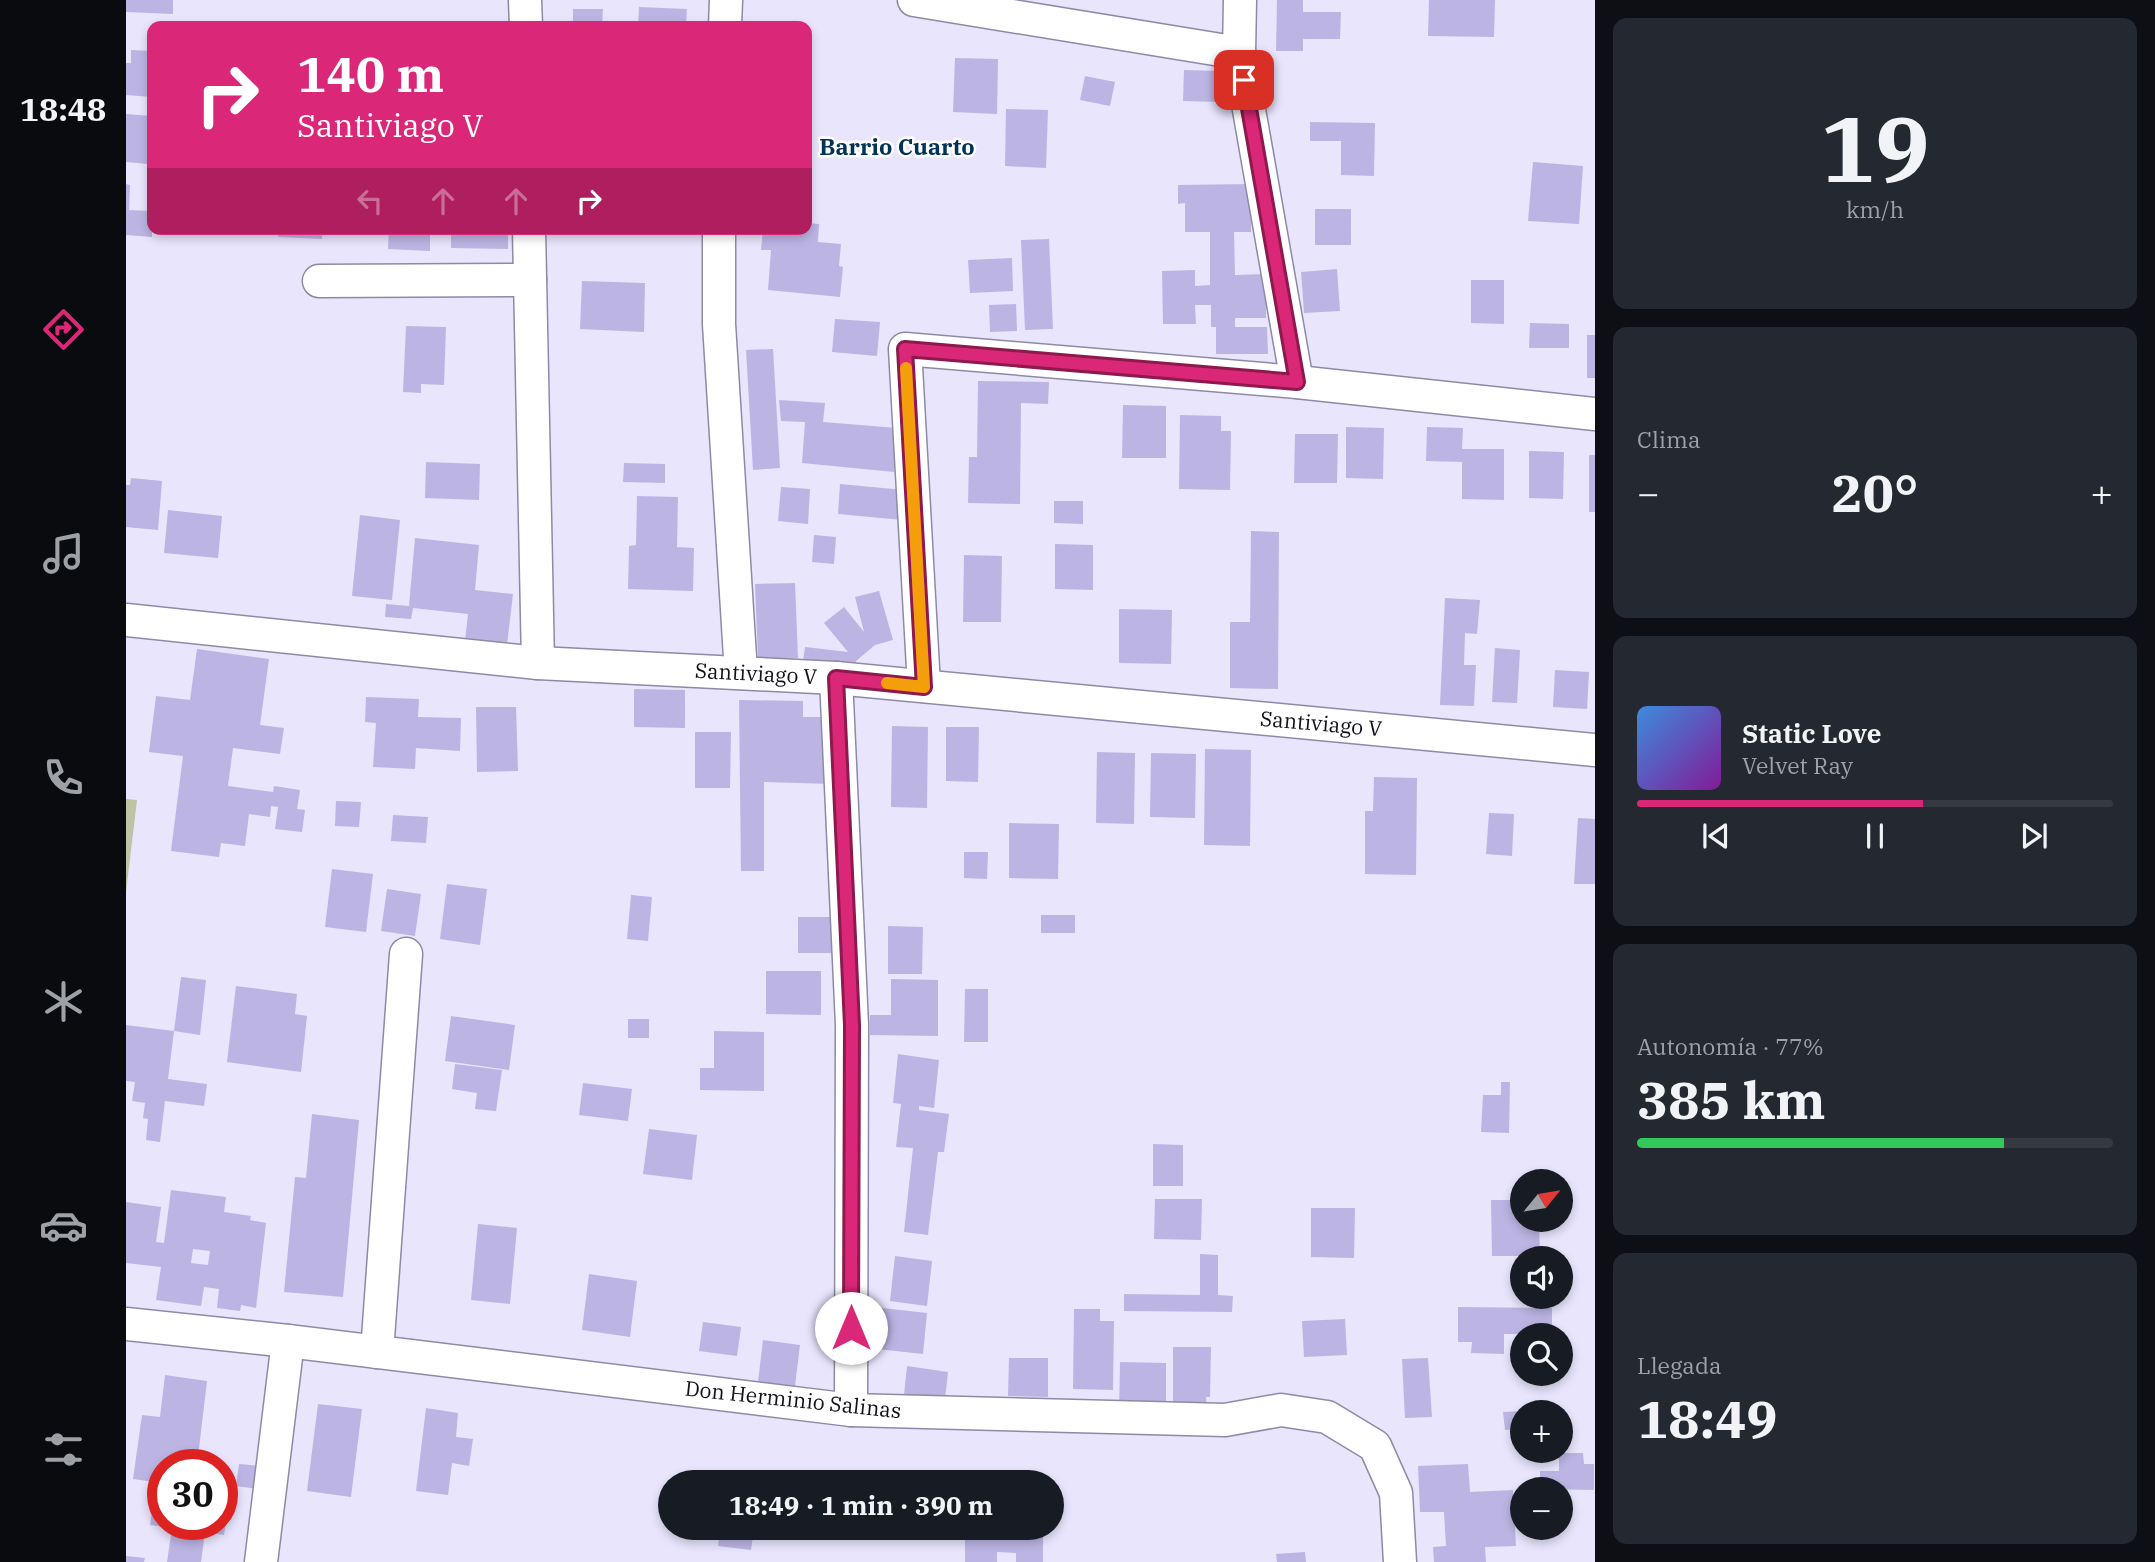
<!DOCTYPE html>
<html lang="es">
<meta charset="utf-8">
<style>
:root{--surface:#171b24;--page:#242831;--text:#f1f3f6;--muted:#9ea1a6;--line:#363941;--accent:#db2777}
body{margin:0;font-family:"IBM Plex Serif",serif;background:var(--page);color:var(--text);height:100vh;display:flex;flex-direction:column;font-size:26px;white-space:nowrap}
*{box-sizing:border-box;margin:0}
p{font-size:23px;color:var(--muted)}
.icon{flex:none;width:38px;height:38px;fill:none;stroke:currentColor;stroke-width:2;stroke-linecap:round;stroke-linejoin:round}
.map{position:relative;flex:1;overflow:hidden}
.details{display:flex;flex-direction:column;gap:18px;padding:18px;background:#0d0f14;width:560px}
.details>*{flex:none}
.top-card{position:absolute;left:21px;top:21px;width:665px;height:214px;border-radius:14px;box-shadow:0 4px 10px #0003;background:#db2777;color:#fff;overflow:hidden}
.needle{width:46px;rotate:60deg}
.fabs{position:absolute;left:1384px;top:1169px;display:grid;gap:14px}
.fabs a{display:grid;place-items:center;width:63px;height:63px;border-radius:50%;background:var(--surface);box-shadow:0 4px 10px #0003;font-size:35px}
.speed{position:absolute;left:21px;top:1449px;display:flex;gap:14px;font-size:35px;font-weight:700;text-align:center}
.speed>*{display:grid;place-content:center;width:91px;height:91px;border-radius:50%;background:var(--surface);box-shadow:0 4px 10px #0003;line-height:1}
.speed .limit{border:10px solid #d22;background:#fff;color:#111}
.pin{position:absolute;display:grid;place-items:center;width:60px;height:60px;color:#fff;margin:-30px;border-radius:14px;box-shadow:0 4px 10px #0006}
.me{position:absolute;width:77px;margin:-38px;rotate:0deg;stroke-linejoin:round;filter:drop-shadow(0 0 5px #0008)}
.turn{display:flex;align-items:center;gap:24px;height:147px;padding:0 35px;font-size:32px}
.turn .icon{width:91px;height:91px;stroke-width:2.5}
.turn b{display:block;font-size:49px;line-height:60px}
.lanes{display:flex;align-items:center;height:66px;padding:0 35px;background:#0003;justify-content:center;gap:35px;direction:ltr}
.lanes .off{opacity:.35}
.big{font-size:52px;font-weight:700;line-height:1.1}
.details .widget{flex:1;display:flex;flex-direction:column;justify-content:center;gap:10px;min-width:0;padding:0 24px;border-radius:14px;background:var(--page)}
.details .dial{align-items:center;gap:0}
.dial b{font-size:91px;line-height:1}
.song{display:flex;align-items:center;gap:21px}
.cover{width:84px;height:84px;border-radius:10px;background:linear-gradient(135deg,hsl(210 70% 55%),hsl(290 70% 35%))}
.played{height:7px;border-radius:4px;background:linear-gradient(90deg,var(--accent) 60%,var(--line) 60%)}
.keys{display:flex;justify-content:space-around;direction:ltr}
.heat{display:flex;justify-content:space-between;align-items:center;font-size:38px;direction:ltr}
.charge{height:10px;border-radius:5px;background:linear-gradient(90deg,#34c759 77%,var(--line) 0)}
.trip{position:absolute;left:532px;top:1470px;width:406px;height:70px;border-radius:35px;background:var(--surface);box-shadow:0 4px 10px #0003;font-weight:700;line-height:70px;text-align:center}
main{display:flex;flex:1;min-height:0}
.dock{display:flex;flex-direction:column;width:126px;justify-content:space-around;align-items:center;background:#090b0e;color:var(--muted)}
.dock .icon{width:49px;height:49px}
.dock .selected{color:var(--accent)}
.dock b{font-size:32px;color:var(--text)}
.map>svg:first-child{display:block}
.grass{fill:#bec3a4}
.building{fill:#bcb5e4;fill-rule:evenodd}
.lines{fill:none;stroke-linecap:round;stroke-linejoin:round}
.minor-casing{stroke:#8d8aa5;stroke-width:35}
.minor{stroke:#fff;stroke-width:32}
.route-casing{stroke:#8e194d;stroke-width:18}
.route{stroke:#db2777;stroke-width:12}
.slow{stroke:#f59e0b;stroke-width:12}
.labels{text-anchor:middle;stroke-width:5;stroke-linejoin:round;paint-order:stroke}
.street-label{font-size:21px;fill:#12111b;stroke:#fff}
.neighbourhood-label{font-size:23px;font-weight:bold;fill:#035;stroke:#fff}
</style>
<main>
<nav class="dock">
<b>18:48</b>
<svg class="icon selected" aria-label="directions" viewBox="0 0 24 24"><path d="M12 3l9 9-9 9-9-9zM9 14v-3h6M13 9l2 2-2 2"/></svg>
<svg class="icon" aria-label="music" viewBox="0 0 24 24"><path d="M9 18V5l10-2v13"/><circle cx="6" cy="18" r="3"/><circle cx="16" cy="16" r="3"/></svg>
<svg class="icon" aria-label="phone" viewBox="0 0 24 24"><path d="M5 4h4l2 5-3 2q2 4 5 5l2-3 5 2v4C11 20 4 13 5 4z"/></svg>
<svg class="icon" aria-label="climate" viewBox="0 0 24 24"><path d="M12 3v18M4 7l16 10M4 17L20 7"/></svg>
<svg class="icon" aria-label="car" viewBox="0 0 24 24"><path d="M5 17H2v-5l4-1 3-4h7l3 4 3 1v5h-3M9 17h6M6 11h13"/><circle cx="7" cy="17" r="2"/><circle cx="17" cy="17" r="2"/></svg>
<svg class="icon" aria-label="filters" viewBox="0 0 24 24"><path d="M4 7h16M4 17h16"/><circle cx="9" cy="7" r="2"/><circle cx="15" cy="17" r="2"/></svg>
</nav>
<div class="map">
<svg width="1469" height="1562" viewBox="0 0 1469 1562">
<rect width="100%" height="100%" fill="#e8e5fd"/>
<polygon class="grass" points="0,799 11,800 0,892"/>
<g class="building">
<polygon points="0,0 47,0 47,14 0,12"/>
<polygon points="1151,0 1177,0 1177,12 1215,12 1214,39 1177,39 1177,51 1150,51"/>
<polygon points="1303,0 1369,0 1368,37 1302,36"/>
<polygon points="513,7 561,9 560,26 512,26"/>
<polygon points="447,9 477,9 476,26 447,26"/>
<polygon points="5,50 26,51 26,97 0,95 0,63 5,63"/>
<polygon points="829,58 872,59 871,114 827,112"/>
<polygon points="1058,70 1095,71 1093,102 1057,101"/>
<polygon points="959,76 989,82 984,106 954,100"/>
<polygon points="880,109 922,110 920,168 879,166"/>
<polygon points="0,114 25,116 22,164 0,162"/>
<polygon points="1184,122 1249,123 1248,176 1215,175 1215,141 1184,141"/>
<polygon points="1407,162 1457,166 1453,224 1402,221"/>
<polygon points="0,184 4,185 3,210 26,211 26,237 0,235"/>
<polygon points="1125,184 1125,232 1108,232 1109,275 1140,274 1140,318 1109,318 1109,327 1141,327 1142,354 1090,354 1090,327 1085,327 1085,305 1069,305 1070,324 1037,324 1036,271 1069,270 1069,286 1084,285 1084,232 1059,232 1059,203 1052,204 1052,185"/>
<rect x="1189" y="209" width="36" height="36"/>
<polygon points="681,223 693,224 692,242 715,244 713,266 717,267 714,297 642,290 645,250 635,250 637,229 681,229"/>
<polygon points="152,229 197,229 196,239 152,237"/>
<polygon points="263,229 304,229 304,251 262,249"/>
<polygon points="325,229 382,229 382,249 325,248"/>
<polygon points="923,239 927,329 899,330 895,240"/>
<polygon points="886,258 887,291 844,293 842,260"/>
<polygon points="1211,269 1214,311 1178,313 1175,272"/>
<polygon points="1345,280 1378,280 1378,324 1345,323"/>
<polygon points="456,281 519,283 518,332 454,329"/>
<polygon points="890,304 891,331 864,332 863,305"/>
<polygon points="709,319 754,322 751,356 706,352"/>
<polygon points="1404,323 1443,324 1443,348 1403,348"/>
<polygon points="280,326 320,327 318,385 295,384 295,393 277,392"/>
<rect x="1461" y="335" width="8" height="43"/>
<polygon points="647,349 654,468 627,470 620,350"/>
<polygon points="852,381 923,382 922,404 895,403 894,504 842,503 843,457 851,457"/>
<polygon points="653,400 699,403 697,422 771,428 768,472 676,463 679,422 655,421"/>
<polygon points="997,405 1040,406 1040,458 996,458"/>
<polygon points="1054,415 1095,416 1095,431 1105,431 1104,490 1053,489"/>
<polygon points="1220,427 1258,428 1257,479 1220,478"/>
<polygon points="1301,427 1337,428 1336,449 1378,449 1378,500 1336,499 1336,462 1300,461"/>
<polygon points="1169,434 1212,434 1211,483 1168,483"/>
<polygon points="1403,451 1438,452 1437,499 1403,498"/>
<rect x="1463" y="455" width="6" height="57"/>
<polygon points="300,462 354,464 353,500 299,498"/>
<polygon points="498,463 539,464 539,483 497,482"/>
<polygon points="5,478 36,481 32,530 0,527 0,485 4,485"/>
<polygon points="714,484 778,490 776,520 712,514"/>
<polygon points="655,487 684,489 682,524 652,521"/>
<polygon points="511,496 552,497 551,547 568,548 567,591 502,589 503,546 510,545"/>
<polygon points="928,501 957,501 957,524 928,523"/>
<polygon points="42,510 96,516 92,558 38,553"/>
<polygon points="234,515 274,520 266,600 226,596"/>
<polygon points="1125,531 1153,532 1152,689 1104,688 1104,622 1124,622"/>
<polygon points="688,535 710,537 708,564 686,562"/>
<polygon points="289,538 353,545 349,590 387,594 381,645 339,641 342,614 287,608 285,619 259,617 260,604 283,606"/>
<polygon points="929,544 967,545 967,590 929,589"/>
<polygon points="838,555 876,556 875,622 837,622"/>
<polygon points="669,583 672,658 632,660 629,584"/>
<polygon points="753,591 767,640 749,645 730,661 729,674 676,668 679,647 722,652 698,623 718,607 738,632 729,597"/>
<polygon points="1319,598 1354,600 1351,634 1339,633 1338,665 1350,665 1348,706 1314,705"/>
<polygon points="993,609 1046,610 1045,664 993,663"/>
<polygon points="1369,648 1394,650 1391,703 1366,702"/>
<polygon points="71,649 143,659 134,725 158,728 154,754 107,748 102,786 147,792 148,786 174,790 171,809 179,810 176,832 149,829 152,807 145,806 144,817 123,814 119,846 95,843 93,857 45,851 57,756 23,752 30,696 64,700"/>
<polygon points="1429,670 1463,672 1461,709 1427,707"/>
<polygon points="508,689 559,690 559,728 508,727"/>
<polygon points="240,697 293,699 292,717 335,718 334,751 290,748 289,769 247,767 250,723 239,722"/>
<polygon points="613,700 677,701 677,717 706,717 706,784 638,782 638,871 615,871"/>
<polygon points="350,707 390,707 392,771 351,772"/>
<polygon points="766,726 802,727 801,808 765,807"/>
<polygon points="820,727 853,727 852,782 820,781"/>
<polygon points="569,732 605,732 604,788 569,788"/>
<polygon points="1079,749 1125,750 1124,846 1078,845"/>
<polygon points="971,752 1009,753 1008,824 970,823"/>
<polygon points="1025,753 1070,754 1069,818 1024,817"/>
<polygon points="1248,777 1291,778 1290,875 1239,874 1239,811 1247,811"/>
<polygon points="210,801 235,802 233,827 209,826"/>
<polygon points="1363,813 1388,814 1386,856 1360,854"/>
<polygon points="267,815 302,817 300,843 265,841"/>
<polygon points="1452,818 1469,819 1469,884 1448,884"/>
<polygon points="883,823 933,824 932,879 883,878"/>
<polygon points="838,852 862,852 861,879 838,878"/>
<polygon points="206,869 247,874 240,932 199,927"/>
<polygon points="321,884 361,889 354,945 314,939"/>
<polygon points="261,889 295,894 289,936 255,931"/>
<polygon points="505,895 526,897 522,941 501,939"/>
<rect x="915" y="915" width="34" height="18"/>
<rect x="672" y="917" width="37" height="36"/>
<polygon points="762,926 797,927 796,974 762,974"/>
<polygon points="640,971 695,971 695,1015 640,1014"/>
<polygon points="55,977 80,980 74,1035 48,1031"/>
<polygon points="765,979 812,980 812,1036 744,1035 744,1015 765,1015"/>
<polygon points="110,986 171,994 169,1014 181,1016 175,1072 101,1062"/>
<polygon points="839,989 862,989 862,1042 838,1042"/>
<polygon points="325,1016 389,1025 383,1070 319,1061"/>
<rect x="502" y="1019" width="21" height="19"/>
<polygon points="0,1025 48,1031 42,1079 81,1084 78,1106 39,1101 34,1142 20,1140 22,1119 17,1118 19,1103 6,1101 9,1082 0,1081"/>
<polygon points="588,1031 638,1032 638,1091 574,1090 574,1068 588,1068"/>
<polygon points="772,1054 813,1060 808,1108 793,1106 793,1110 823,1114 818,1152 812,1152 802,1235 778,1232 787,1148 770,1147 775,1104 767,1103"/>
<polygon points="329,1064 376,1070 370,1111 349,1109 351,1093 326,1089"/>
<polygon points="1375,1082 1384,1082 1383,1133 1355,1132 1357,1095 1375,1095"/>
<polygon points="457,1083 506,1089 502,1121 453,1115"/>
<polygon points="186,1114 233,1120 217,1297 158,1292 169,1177 180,1178"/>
<polygon points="523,1129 571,1135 566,1180 517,1174"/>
<polygon points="1027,1144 1057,1145 1057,1186 1027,1186"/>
<path d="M45 1190 100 1197 98 1212 125 1216 124 1220 140 1223 130 1308 115 1305 114 1311 91 1308 93 1289 78 1287 75 1306 30 1300 35 1267 0 1263V1202L35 1207 30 1242 38 1243ZM67 1249 84 1251 82 1265 65 1263Z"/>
<polygon points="1029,1199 1076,1199 1075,1240 1028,1239"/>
<polygon points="1365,1200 1396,1200 1396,1220 1413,1220 1414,1256 1366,1256"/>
<polygon points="1185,1208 1229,1208 1228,1258 1185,1257"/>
<polygon points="352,1224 391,1228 384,1304 345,1300"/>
<polygon points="1074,1254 1092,1255 1092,1295 1107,1296 1106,1312 998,1311 998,1294 1074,1295"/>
<polygon points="769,1256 806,1261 801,1306 764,1301"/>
<polygon points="463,1274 511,1281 504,1337 456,1330"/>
<polygon points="747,1307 801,1313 797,1354 742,1348"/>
<polygon points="1332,1307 1426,1308 1426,1334 1378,1334 1378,1354 1345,1353 1346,1342 1332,1342"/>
<polygon points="948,1309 974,1309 974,1321 988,1321 987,1390 947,1389"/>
<polygon points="1219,1319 1221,1355 1178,1357 1176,1321"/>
<polygon points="577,1322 615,1327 611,1356 573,1351"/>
<polygon points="637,1340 674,1345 669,1386 632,1382"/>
<polygon points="1047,1347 1085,1347 1084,1397 1080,1397 1081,1411 1047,1410"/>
<polygon points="883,1358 922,1358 922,1397 882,1396"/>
<polygon points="1302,1358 1306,1417 1279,1418 1276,1359"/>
<polygon points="994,1362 1040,1363 1040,1416 993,1415"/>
<polygon points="781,1366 822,1372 818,1409 777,1405"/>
<polygon points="39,1375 81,1381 71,1465 37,1465 36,1483 7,1479 16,1415 34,1417"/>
<polygon points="192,1404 236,1409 225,1497 181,1491"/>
<polygon points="300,1408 332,1413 330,1437 347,1439 343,1466 326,1463 322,1495 290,1491"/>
<polygon points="1396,1411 1396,1429 1379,1430 1377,1412"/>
<polygon points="1433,1453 1457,1453 1458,1464 1468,1464 1468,1490 1414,1489 1414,1471 1433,1471"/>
<polygon points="113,1464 135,1466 132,1489 110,1486"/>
<polygon points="1342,1464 1344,1492 1387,1490 1390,1546 1359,1547 1360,1562 1308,1562 1307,1547 1320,1546 1318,1512 1294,1512 1292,1466"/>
<polygon points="623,1471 651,1474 650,1482 622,1482"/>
<polygon points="29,1490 37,1491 37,1524 96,1524 96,1499 103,1500 98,1535 79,1532 75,1562 41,1562 46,1528 24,1525"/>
<polygon points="594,1528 628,1529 625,1550 592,1546"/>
<polygon points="852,1528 917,1528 917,1562 890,1562 890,1553 871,1552 871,1562 839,1562 839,1531 852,1531"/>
<polygon points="1179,1552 1180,1562 1151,1562 1150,1554"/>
<polygon points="0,1556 19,1558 18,1562 0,1562"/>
</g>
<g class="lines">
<defs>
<g id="minor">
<polyline points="399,0 400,26"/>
<polyline points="788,0 1113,53"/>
<polyline points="1114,0 1113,53 1171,382"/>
<polyline points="599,26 600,0"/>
<polyline points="403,229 412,663"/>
<polyline points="593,229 593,324 615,673"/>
<polyline points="193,281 404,280"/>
<polyline points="0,620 412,663 710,678 1469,750"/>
<polyline points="710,678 726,1025 725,1410"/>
<polyline points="798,686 779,349 1171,382 1469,414"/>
<polyline points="0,1324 162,1341 725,1410 1099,1420 1155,1410 1201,1417 1249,1446 1270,1493 1274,1562"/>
<polyline points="251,1352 280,954"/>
<polyline points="135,1562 162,1341"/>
</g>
</defs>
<use href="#minor" class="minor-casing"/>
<use href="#minor" class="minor"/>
</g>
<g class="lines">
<defs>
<polyline id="route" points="725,1328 726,1025 710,678 798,687 779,349 1171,382 1118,80"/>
</defs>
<use href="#route" class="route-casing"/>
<use href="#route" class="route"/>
<polyline class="slow" points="761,683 798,687 780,368"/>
</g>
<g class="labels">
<g class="street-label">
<text transform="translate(630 674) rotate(3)" y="7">Santiviago V</text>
<text transform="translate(1195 724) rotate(5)" y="7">Santiviago V</text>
<text transform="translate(667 1400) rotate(6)" y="7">Don Herminio Salinas</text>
</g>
<g class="neighbourhood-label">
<text x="771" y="155">Barrio Cuarto</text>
</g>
</g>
</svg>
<div class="fabs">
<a><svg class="needle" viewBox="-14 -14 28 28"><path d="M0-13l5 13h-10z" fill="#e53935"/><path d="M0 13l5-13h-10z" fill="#9ea1a6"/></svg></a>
<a><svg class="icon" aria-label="sound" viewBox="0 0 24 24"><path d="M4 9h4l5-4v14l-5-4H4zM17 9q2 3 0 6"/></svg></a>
<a><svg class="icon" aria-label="search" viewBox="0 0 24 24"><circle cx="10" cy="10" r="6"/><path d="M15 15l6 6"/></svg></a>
<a>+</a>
<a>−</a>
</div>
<div class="speed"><div class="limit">30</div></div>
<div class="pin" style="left:1118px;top:80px;background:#d93025"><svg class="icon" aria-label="arrive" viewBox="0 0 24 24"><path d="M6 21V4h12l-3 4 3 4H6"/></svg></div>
<svg class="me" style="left:725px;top:1328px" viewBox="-20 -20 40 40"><circle r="19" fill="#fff"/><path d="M0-13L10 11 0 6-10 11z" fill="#db2777"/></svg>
<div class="trip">18:49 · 1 min · 390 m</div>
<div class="top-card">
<div class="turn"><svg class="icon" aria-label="right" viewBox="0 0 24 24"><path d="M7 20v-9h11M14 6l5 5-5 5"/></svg><div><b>140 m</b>Santiviago V</div></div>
<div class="lanes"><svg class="icon off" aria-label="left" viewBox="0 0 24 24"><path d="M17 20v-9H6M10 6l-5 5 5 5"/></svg><svg class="icon off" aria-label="ahead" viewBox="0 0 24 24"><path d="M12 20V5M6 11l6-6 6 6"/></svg><svg class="icon off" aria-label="ahead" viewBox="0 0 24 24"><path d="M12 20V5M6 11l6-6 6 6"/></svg><svg class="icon" aria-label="right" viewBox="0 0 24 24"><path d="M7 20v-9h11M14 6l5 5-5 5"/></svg></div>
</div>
</div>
<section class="details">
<div class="widget dial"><b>19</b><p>km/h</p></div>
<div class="widget"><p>Clima</p>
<div class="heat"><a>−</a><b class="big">20°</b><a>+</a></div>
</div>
<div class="widget">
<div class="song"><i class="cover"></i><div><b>Static Love</b><p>Velvet Ray</p></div></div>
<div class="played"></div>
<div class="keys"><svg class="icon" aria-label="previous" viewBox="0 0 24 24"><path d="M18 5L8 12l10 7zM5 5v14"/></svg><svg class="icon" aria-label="pause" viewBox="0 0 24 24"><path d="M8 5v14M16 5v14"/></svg><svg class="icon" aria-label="next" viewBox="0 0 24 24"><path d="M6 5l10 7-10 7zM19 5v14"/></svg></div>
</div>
<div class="widget"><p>Autonomía · 77%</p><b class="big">385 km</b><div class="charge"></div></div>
<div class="widget"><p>Llegada</p><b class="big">18:49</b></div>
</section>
</main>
